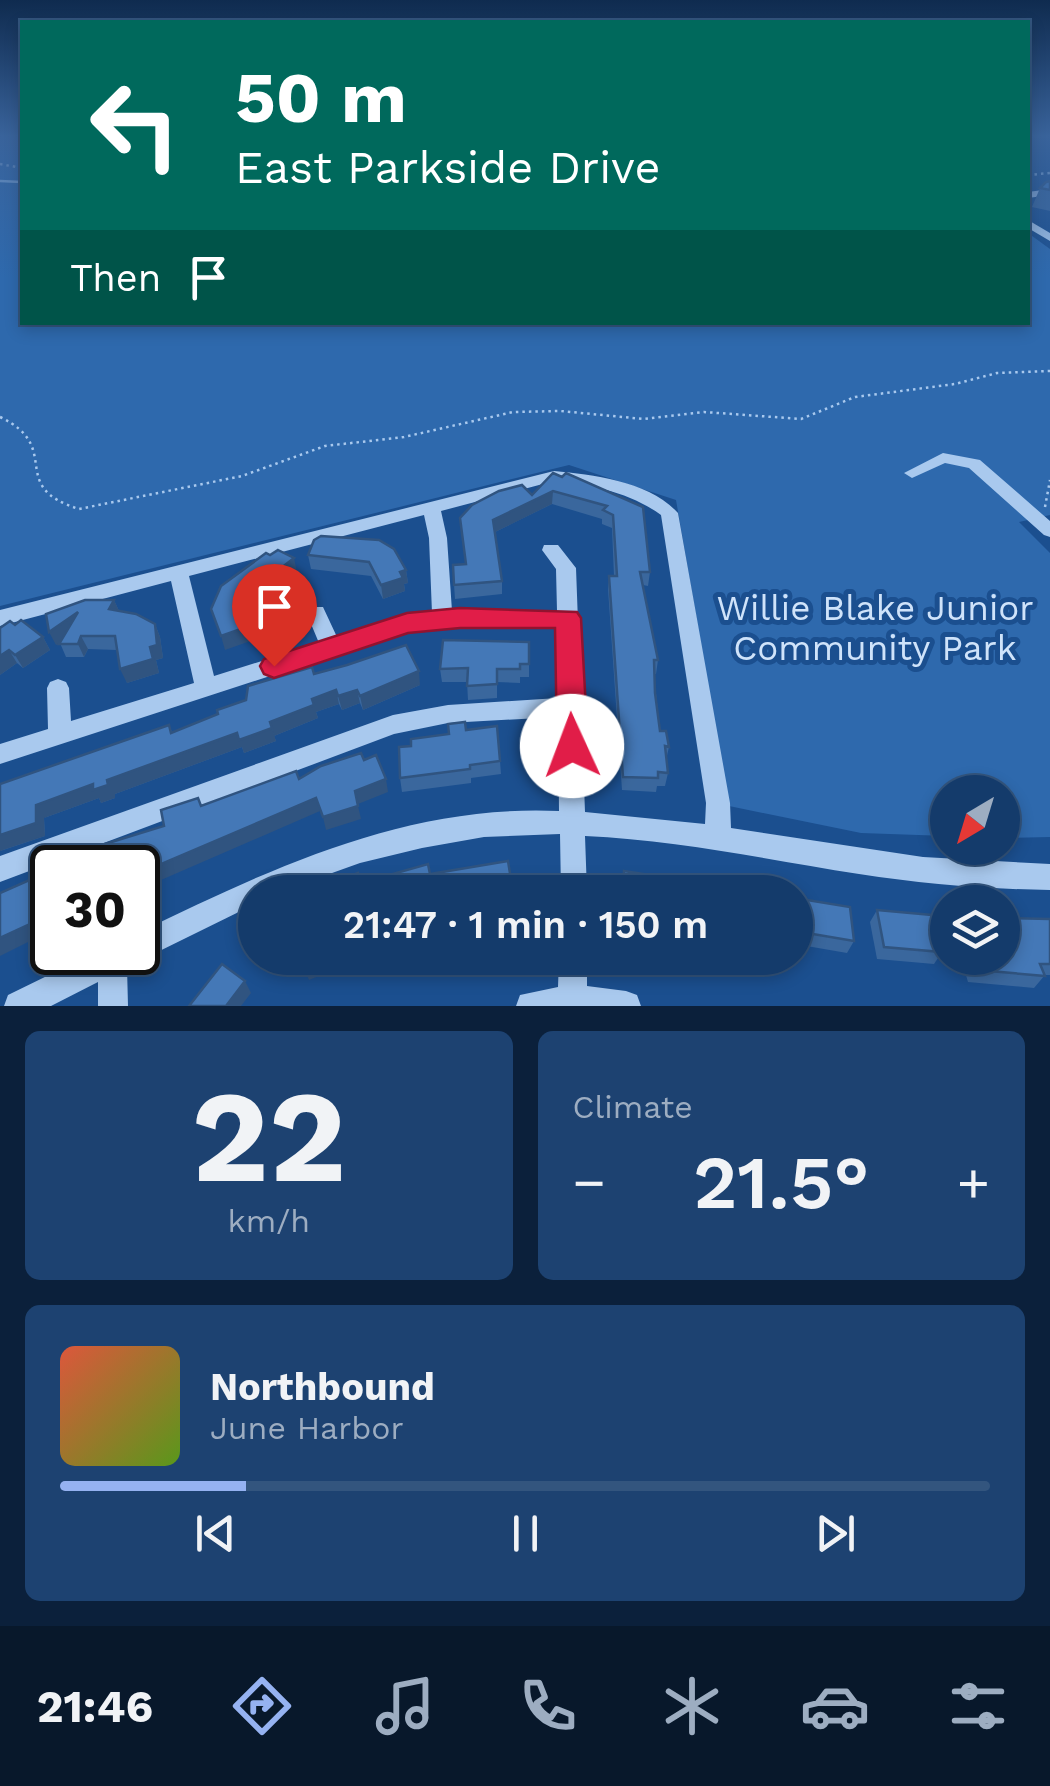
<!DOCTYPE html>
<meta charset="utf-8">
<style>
:root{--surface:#143b6b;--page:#1d4271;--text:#f1f3f6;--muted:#9dadc1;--line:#33557e;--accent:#95b2f1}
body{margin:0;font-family:"Work Sans",sans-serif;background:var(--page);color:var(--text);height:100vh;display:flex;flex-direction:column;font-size:38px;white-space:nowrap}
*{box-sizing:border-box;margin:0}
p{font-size:32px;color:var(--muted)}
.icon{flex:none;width:55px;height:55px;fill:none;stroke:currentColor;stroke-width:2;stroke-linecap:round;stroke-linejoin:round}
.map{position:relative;height:1006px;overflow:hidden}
.details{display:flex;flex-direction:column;gap:25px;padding:25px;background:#0b203b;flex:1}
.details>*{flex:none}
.banner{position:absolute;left:20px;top:20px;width:1010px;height:305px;border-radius:0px;box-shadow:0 5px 15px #0003,0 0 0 2px var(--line);background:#00695c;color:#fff;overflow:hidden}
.needle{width:65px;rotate:218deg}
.controls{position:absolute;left:930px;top:775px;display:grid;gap:20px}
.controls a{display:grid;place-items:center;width:90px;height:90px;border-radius:50%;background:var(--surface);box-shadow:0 5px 15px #0003,0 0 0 2px var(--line);font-size:50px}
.speed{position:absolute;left:30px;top:845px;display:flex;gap:20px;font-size:50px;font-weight:700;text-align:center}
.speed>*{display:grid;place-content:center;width:130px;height:130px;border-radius:50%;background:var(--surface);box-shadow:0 5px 15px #0003,0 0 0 2px var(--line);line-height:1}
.speed .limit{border:5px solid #111;border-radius:15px;background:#fff;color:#111}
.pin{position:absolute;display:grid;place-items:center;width:85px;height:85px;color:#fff;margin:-102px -42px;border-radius:50% 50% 50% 0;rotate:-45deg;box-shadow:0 0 10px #0007}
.pin .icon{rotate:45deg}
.me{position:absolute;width:110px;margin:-55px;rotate:358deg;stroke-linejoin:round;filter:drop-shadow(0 0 8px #0008)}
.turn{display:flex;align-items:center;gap:35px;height:210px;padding:0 50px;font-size:45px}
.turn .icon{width:130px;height:130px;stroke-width:2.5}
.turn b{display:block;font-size:70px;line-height:85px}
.then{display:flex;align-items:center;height:95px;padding:0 50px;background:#0003;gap:20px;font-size:38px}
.big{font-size:75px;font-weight:600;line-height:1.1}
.details .card{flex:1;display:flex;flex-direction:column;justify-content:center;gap:15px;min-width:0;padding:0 35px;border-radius:15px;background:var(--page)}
.details .dial{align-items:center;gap:0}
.dial b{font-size:130px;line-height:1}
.song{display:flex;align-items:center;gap:30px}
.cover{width:120px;height:120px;border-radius:15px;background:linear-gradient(135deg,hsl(10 70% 55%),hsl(90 70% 35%))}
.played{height:10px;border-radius:5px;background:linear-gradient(90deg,var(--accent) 20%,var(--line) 20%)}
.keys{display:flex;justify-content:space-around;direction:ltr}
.heat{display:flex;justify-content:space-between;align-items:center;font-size:55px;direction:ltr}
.details .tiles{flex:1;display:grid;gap:25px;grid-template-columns:1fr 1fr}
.card:last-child{grid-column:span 2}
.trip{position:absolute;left:238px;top:875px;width:575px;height:100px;border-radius:50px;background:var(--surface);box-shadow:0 5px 15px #0003,0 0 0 2px var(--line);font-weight:600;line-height:100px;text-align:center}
.menu{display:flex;height:160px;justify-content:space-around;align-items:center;background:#08182b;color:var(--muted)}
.menu .icon{width:70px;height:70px}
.menu .on{color:var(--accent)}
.menu b{font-size:45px;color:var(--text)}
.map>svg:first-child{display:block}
.green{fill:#2e69ad}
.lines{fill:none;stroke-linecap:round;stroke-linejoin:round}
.stream{stroke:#9cc4f0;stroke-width:2.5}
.path{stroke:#a9c9ee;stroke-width:2.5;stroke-dasharray:2.5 4;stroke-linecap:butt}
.minor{fill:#a9c9ee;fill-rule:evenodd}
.wall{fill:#3a679d}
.shaded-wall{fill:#305480}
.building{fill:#4478b7;stroke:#305480;stroke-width:2.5}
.route{fill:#e11d48;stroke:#92132f;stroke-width:2.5}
.labels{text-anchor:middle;stroke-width:10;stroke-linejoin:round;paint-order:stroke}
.park-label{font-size:35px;fill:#cfe3fa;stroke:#1b4f8f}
</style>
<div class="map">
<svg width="1050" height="1006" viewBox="0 0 1050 1006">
<rect width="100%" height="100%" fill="#1b4f8f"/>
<polygon class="green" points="0,137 22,137 22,322 1028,322 1028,233 1050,249 1050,515 1019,522 1050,553 1050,837 1003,838 1002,792 948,792 947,836 861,833 729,806 676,500 569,465 0,606"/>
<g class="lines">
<polyline class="stream" points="0,181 22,182"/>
<g class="path">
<polyline points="0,164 22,168"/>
<polyline points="1028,175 1050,173"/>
<path d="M0 417C65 448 5 486 79 509L242 476 325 446 404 437 513 412 560 411 644 419 704 412 801 419 855 397 955 384 997 373 1050 371"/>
<polyline points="1045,507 1050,480"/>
</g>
<g class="minor">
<polygon points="1050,189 1050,195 1028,198 1028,192"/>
<polygon points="1028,220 1050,233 1050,241 1028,228"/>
<polygon points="943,453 980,460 1050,521 1050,537 1044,535 969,468 945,463 912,478 904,473"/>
<path d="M554 471C594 475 649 481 678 513L730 803 731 828 923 857 1050 864V890C986 889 923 884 859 874 768 860 678 840 585 836L587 892H561L560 834 484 837 422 848 360 863 279 892H255V904L127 967 128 1006H98V982L51 1006H4L8 995 96 952H138V933C272 868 406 804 559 811L558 717 448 723 394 734 0 882V856L393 715 448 705 558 698 557 626H460L408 631 0 764V744L48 729 47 688 50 682 58 679 66 682 69 688 71 721 194 683 171 581 0 626V610ZM554 481C592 485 629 492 661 515L706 803 705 824 585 812 576 568 558 545H544L542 550 556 569 557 611H452L447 538 441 511ZM424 515 429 538 432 613 407 615 337 637 323 607H309L306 612 319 643 214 676 189 576Z"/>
<polygon points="559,958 587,958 587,986 626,991 637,995 641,1006 516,1006 520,995 558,987"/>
</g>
</g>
<g class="wall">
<polygon points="1050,181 1050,211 1032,207 1040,188"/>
<polygon points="553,473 643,507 650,572 648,586 643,585 658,660 656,674 654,674 660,731 669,747 666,760 668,773 665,786 657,786 656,792 622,790 608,589 609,576 614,576 612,528 602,524 602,519 552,504 495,532 502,581 502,594 455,599 454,585 466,564 460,518 532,495"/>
<polygon points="314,540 406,570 408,583 404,584 405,591 383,599 371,576 311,569 308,555"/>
<polygon points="114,600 119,611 155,624 160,637 163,658 156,660 159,673 127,683 117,650 88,649 84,657 66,657 60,643 56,645"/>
<polygon points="15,625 43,637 50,650 23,668 17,663 0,675"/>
<polygon points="529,642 529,677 520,677 520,683 497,682 497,698 468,700 467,682 442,682 440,669"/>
<polygon points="314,674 420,685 363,710 360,703 342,710 339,704 316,712 318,718 274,736 276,741 244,753 242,747 115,794 115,798 101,803 99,798 44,818 45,836 0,851 169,725 172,732"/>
<polygon points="466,730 500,761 501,774 471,778 471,783 402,792 400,778 411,746"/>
<polygon points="795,898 854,941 847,953 795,944"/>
<polygon points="877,910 942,952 934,964 877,959 870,922"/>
<polygon points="1050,919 1050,975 1045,975 1034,988 968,982 961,958 1002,958"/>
</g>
<g class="shaded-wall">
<polygon points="553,491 552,504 493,533 493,520"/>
<polygon points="294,558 297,572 248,611 244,597"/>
<polygon points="406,570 408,583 404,584 405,591 383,599 381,585 400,572"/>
<polygon points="114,600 120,613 109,609"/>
<polygon points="78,612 85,626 56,645 49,632"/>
<polygon points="155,624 160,637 163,658 156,660 159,673 127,683 120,669"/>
<polygon points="255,624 259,638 225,650 221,636"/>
<polygon points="81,636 88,649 84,657 78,644"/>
<polygon points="43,637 50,650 23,668 15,655"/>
<polygon points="9,650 17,663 0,675 0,656"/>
<polygon points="419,671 420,685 363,710 360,696"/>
<polygon points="336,690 339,704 316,712 318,718 274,736 270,722 312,699"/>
<polygon points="357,690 360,703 342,710 338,696"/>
<polygon points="272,728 276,741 244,753 242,747 115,794 115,798 101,803 99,798 44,818 45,836 0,851 0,835 36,805 237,733"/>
<polygon points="386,779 388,792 358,804 355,791"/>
<polygon points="316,798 320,811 138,890 138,874"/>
<polygon points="358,806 361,819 326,830 323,817"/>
<polygon points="52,914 52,930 0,956 0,938"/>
<polygon points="331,958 352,958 353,962 309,980 304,968"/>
<polygon points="245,981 251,993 241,1006 225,1006"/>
</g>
<g class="building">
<polygon points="1050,181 1050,190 1040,188 1046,182"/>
<polygon points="553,473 562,477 566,473 643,507 650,572 640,572 658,660 654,660 655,693 660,731 666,731 669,747 665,746 668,773 658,772 658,778 623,777 609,576 617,576 613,515 603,510 607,506 553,491 493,520 502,581 454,585 453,565 466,564 460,518 472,505 499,491 522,485 532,495"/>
<polygon points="321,536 379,540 394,549 406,570 400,572 403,578 381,585 369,562 308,555 314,540"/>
<polygon points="278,550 294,558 244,597 255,624 221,636 211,609 221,586 266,553 270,555"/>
<polygon points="85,600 114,600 109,609 136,614 155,624 157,645 150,647 153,659 120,669 115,636 81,636 78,644 59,644 78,612 49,632 46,614"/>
<polygon points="21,620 43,637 15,655 9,650 0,656 0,628 10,621 15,625"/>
<polygon points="443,640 529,642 529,664 520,664 520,669 497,669 497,684 467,686 468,668 440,669"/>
<polygon points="406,645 419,671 360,696 357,690 338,696 336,690 312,699 314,705 270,722 272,728 239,740 237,733 107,780 108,785 93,790 93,784 36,805 36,823 0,835 0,784 169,725 171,733 218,714 217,710 246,700 248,686 312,667 314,674 347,665"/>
<polygon points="465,722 466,730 497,726 500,761 470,765 470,769 400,778 399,747 411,746 411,739 449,734 448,724"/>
<polygon points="361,753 364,760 376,755 386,779 355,791 358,806 323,817 316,798 138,874 138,868 92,868 91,861 106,855 105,844 164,826 161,810 198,798 201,806 296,771 299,779 321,766"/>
<polygon points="508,861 513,892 332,892 330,884 358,873 361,883 428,864 430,874"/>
<polygon points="52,870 52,914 0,938 0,893"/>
<polygon points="624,871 758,892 623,892"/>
<polygon points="795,898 850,907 854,941 795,931"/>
<polygon points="877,910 932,915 942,952 884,947"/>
<polygon points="1002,918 1050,919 1050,964 1040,964 1045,976 978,970 974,958 1002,958"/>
<polygon points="302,958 331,958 304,968"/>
<polygon points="222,964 245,981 226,1006 189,1006"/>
</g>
<linearGradient id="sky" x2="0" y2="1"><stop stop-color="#0f2b4f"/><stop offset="0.49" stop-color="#39639b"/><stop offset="1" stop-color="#39639b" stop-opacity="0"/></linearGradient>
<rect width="1050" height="278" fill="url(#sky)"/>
<polygon class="route" points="460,608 577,612 581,618 588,746 583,755 572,759 562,755 557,746 555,628 460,628 408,633 274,678 264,674 260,666 264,659 407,613"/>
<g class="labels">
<g class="park-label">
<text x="875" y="620">Willie Blake Junior<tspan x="875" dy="40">Community Park</tspan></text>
</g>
</g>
</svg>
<div class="controls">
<a><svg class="needle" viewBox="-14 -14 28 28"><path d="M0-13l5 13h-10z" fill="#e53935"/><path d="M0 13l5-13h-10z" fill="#9dadc1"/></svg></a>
<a><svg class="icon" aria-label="layers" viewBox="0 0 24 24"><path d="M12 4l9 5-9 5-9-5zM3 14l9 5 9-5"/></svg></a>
</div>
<div class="speed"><div class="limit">30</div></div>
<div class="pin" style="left:274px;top:666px;background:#d93025"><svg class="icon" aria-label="arrive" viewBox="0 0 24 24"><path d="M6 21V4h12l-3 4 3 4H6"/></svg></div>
<svg class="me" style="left:572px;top:746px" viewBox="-20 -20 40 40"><circle r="19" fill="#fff"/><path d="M0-13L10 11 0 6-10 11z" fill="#e11d48"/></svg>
<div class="trip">21:47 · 1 min · 150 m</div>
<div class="banner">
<div class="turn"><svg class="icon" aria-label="left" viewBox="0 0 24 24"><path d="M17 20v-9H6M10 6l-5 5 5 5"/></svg><div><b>50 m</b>East Parkside Drive</div></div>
<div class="then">Then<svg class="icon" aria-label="arrive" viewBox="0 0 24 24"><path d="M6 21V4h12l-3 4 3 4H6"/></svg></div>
</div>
</div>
<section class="details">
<div class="tiles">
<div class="card dial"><b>22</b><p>km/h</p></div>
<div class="card"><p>Climate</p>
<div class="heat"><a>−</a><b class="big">21.5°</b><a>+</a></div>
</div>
<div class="card">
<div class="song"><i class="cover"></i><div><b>Northbound</b><p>June Harbor</p></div></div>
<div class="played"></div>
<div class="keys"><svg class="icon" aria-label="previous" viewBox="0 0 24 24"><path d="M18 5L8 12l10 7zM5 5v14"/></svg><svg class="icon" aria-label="pause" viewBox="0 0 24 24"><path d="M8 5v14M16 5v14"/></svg><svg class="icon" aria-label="next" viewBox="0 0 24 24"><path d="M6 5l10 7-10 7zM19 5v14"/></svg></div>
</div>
</div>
</section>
<nav class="menu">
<b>21:46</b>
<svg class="icon on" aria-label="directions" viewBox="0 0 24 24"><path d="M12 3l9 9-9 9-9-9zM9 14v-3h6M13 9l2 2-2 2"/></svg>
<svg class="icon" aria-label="music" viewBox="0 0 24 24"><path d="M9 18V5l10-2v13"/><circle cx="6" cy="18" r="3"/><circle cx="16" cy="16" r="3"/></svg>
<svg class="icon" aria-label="phone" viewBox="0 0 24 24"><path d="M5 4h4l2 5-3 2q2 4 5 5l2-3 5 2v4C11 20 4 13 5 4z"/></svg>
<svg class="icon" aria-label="climate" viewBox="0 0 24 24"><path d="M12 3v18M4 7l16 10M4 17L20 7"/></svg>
<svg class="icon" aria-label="car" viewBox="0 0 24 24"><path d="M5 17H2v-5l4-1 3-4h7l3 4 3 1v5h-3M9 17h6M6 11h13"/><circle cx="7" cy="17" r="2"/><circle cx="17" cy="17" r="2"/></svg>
<svg class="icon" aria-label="filters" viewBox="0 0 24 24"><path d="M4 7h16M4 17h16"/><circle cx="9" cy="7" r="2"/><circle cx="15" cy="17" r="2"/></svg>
</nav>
